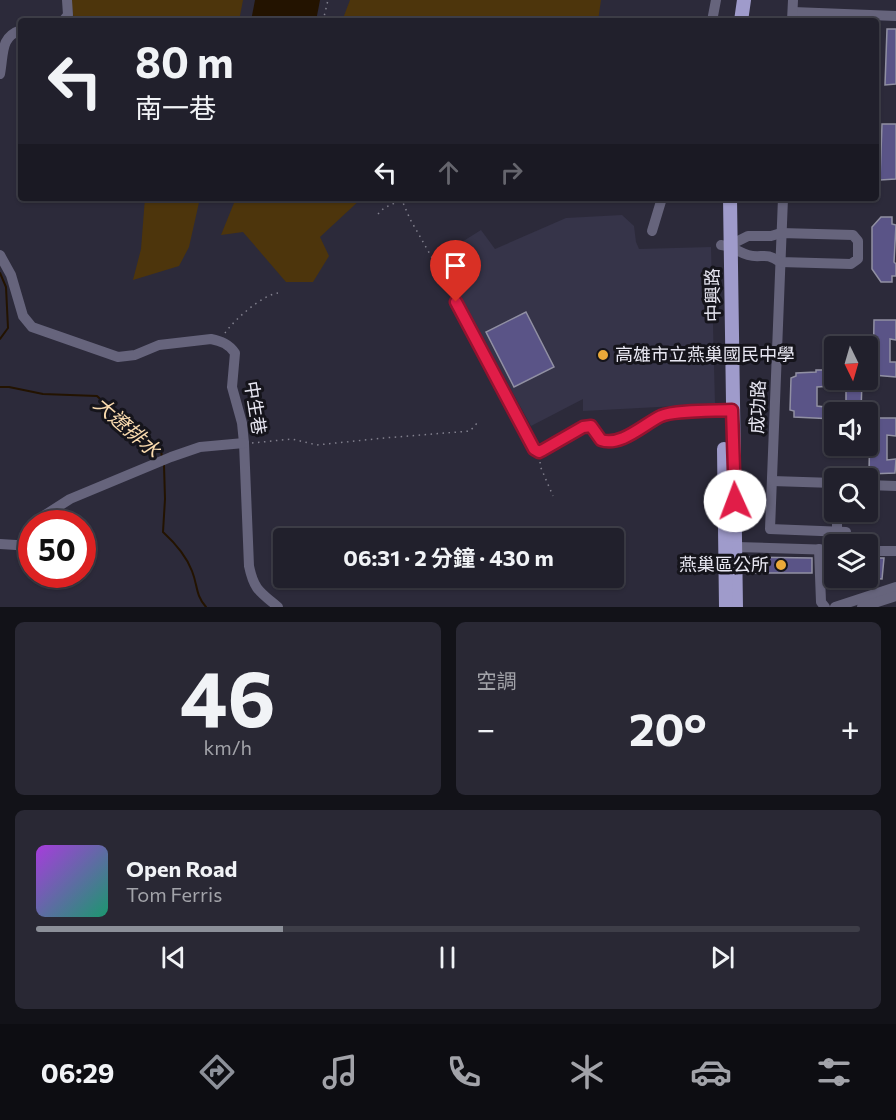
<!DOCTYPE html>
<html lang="zh-TW">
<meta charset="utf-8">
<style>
:root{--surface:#21202c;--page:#292834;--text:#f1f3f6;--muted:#a2a3a9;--line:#3e3e48;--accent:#8c9099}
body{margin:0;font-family:Commissioner,"Noto Sans TC",sans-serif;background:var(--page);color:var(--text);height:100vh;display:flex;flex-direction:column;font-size:22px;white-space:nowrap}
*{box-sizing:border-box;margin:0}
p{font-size:20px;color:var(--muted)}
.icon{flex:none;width:33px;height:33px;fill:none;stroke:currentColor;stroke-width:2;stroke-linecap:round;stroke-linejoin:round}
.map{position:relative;height:607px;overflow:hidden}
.sheet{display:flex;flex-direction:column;gap:15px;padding:15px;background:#121218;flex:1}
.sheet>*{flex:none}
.hud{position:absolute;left:18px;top:18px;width:861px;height:183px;border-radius:6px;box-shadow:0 2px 4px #0004,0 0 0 2px var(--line);background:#21202c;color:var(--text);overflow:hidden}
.needle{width:39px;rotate:175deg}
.fabs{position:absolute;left:824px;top:336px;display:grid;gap:12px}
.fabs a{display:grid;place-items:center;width:54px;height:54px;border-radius:6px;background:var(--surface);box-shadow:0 2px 4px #0004,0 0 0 2px var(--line);font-size:30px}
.speed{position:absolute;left:18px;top:510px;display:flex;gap:12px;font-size:30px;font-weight:700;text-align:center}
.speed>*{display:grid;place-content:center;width:78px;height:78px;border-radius:50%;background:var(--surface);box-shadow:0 2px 4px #0004,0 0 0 2px var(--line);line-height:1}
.speed .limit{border:9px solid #d22;background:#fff;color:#111}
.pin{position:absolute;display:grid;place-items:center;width:51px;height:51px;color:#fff;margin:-62px -26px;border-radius:50% 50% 50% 0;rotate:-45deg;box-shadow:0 0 6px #0007}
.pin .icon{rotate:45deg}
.me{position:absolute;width:66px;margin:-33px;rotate:358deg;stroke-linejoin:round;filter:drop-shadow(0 0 4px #0008)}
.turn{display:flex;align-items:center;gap:21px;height:126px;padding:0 18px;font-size:27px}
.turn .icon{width:78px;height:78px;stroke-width:2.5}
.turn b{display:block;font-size:42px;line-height:51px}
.lanes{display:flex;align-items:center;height:57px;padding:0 18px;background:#0003;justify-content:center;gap:30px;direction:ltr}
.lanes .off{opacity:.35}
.big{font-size:45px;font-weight:700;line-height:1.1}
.sheet .tile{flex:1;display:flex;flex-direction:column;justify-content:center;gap:9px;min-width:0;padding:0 21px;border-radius:9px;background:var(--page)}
.sheet .dial{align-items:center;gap:0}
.dial b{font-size:78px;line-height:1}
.song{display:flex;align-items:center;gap:18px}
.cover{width:72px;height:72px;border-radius:9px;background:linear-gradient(135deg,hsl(280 70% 55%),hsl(160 70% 35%))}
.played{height:6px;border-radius:3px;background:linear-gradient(90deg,var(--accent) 30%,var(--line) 30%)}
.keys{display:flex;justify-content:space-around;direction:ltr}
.heat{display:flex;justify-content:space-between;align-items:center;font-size:33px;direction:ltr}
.sheet .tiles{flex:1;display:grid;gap:15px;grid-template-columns:1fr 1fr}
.tile:last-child{grid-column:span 2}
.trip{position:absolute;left:273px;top:528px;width:351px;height:60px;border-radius:6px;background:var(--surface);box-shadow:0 2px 4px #0004,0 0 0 2px var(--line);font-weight:700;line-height:60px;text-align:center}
.tabs{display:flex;height:96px;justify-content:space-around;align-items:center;background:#0d0d12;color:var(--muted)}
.tabs .icon{width:42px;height:42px}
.tabs .on{color:var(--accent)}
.tabs b{font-size:27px;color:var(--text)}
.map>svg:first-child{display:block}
.built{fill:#363449}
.green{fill:#4d350c}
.water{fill:#231300}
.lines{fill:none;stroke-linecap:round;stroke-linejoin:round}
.stream{stroke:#231300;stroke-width:2}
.building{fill:#5a5487;stroke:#9190a3;stroke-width:1.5}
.path{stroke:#82808e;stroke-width:1.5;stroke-dasharray:1.5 4.5;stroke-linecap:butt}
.minor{stroke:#66647c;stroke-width:10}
.major{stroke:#9f9bcb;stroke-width:14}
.route-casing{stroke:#92132f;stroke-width:15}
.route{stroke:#e11d48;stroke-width:10}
.poi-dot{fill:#eba939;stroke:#15141b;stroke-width:2}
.labels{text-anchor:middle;stroke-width:6;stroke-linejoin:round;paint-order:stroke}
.street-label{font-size:18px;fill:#e7e6f1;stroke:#15141b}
.poi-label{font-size:18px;fill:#e7e6f1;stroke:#15141b;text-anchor:start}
.water-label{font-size:20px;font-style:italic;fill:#f9daae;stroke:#15141b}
</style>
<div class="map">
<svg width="896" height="607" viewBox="0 0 896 607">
<rect width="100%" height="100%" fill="#2c2a3a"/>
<polygon class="built" points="622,215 634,226 636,242 639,249 711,247 715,404 583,411 583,399 531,426 438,257 481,230 495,249 566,218"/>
<g class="green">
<polygon points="71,0 243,0 239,21 74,21"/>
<polygon points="350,0 601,0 598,21 342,21"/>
<polygon points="145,198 200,198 189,247 179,266 133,280 141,249"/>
<polygon points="236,198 362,198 320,237 329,256 313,282 286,282 243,232 221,235"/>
</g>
<polygon class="water" points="255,0 320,0 316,21 251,21"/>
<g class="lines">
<g class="stream">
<polyline points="0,273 6,287 8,328 0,339"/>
<polyline points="0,387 9,387 43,394 97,396 113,411 122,427 161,451 162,457"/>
<path d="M164 465 165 499 163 532C175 543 186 555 192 571 198 586 195 594 206 607"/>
</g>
</g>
<g class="building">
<polygon points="887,29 896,29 896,84 885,85"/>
<polygon points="882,124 896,124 896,179 880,180"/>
<polygon points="881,217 892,217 892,224 896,225 894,262 896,264 896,276 892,276 892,282 881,282 872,269 872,227"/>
<polygon points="526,312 554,367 514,387 486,332"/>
<polygon points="874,320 896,320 896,340 890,339 890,362 896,362 896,377 873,375"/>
<polygon points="816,370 834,370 834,380 862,380 861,412 846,412 846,385 817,387 817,406 834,408 834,419 794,417 794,411 790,410 791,378 796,376 796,373 816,372"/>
<polygon points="870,418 896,418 896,436 887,435 887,460 896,459 895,473 869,474"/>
<polygon points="747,557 812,558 812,573 748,573"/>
<polygon points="867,558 884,558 882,579 867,578"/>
</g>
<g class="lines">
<g class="path">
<polyline points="323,21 328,0"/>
<polyline points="401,198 410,219 452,293"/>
<polyline points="378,214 384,208 401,200"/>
<path d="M225 333C234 320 262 295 278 293"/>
<polyline points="252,443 292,439 317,445 384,438 470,431 479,421"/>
<polyline points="540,462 541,468 553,496"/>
</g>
<g class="minor">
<polyline points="793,12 896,16"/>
<polyline points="63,21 68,15 67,0"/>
<polyline points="712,21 716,0"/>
<polyline points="792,21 793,0"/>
<path d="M0 74C4 53 0 37 21 30"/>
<polyline points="783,198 770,529 846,532"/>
<polyline points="652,231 662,198"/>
<path d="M721 245C732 246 738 252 748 255 762 259 765 251 780 262L851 264 858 259V241L853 235 781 233 771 236H748L730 245"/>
<path d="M0 255 11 275 23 316 32 327 118 357 135 355 159 345 211 339C221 341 229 344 235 353L232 387 242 423 244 443 249 566C254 590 260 592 278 607"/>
<path d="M456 302 534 449 539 452 583 427 591 426 601 440C621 448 644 424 661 416 675 410 715 411 732 410"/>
<polyline points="772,481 834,483"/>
<polyline points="867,485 896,486"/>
<polyline points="42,524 45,515 70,499 171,457 200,447 244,443"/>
<polyline points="837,532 837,512"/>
<polyline points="0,544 32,546"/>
<polyline points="736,547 834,550"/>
<polyline points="819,549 821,602 825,607"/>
<polyline points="867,551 896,551"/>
<polyline points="835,607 896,587"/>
<polyline points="862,607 896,596"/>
</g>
<g class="major">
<polyline points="741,21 744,0"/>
<polyline points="730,198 736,607"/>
<polyline points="724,449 726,607"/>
</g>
</g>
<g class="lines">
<defs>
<path id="route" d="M456 302 534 449 539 452 543 450 583 427 591 426 601 440C621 447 644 424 661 416 675 410 715 411 732 410L735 501"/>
</defs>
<use href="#route" class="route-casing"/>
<use href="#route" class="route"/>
</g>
<g class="poi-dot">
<circle cx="603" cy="355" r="6"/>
<circle cx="781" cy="565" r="6"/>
</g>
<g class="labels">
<g class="street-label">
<text transform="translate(713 295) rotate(-91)" y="6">中興路</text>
<text transform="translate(758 407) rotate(-88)" y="6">成功路</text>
<text transform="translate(255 408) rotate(81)" y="6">中生巷</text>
</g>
<g class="poi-label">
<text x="615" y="361">高雄市立燕巢國民中學</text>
<text x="769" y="571" text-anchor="end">燕巢區公所</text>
</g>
<g class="water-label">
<text transform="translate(127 427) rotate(41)" y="7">大遼排水</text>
</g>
</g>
</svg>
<div class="fabs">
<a><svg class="needle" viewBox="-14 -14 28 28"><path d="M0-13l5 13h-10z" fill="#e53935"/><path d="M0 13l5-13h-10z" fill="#a2a3a9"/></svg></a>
<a><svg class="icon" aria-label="sound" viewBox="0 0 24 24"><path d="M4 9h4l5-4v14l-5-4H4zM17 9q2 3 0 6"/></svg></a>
<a><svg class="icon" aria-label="search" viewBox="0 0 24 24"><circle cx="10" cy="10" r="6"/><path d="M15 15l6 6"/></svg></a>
<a><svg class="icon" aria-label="layers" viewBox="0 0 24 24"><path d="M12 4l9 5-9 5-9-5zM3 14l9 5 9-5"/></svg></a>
</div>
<div class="speed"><div class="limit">50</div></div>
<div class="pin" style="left:456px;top:302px;background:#d93025"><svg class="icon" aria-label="arrive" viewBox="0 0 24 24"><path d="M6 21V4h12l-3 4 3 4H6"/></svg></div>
<svg class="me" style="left:735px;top:501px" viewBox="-20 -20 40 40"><circle r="19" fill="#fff"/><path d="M0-13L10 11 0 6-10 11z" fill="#e11d48"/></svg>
<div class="trip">06:31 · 2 分鐘 · 430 m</div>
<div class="hud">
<div class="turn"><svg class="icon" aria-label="left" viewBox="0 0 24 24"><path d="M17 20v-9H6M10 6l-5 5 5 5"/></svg><div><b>80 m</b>南一巷</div></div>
<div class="lanes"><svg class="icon" aria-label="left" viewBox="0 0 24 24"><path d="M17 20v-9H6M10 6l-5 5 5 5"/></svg><svg class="icon off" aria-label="ahead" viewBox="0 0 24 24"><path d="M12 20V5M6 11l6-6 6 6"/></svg><svg class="icon off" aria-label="right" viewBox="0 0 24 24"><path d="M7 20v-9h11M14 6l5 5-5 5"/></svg></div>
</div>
</div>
<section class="sheet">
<div class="tiles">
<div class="tile dial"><b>46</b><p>km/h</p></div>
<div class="tile"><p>空調</p>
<div class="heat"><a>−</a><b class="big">20°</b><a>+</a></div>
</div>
<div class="tile">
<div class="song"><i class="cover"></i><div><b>Open Road</b><p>Tom Ferris</p></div></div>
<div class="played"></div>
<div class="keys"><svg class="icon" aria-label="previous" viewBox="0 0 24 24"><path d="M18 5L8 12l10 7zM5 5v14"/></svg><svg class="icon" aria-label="pause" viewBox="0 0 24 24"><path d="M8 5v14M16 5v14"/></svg><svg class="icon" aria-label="next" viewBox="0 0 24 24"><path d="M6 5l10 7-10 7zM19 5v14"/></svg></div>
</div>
</div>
</section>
<nav class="tabs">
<b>06:29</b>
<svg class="icon on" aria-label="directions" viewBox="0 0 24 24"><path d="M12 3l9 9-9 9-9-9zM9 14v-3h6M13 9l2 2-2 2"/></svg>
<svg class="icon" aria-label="music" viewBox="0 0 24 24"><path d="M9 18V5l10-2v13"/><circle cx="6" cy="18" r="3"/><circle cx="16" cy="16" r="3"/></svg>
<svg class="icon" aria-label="phone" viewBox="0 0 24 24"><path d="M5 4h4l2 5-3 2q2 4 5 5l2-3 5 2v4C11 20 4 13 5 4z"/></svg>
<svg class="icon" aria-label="climate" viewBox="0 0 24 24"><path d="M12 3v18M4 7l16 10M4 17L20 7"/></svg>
<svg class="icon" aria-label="car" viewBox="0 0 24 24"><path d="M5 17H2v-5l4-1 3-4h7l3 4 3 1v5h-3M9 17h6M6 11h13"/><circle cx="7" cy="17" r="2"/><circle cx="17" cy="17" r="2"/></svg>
<svg class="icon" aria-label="filters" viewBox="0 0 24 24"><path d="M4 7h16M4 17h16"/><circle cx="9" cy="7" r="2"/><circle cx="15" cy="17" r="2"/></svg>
</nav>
